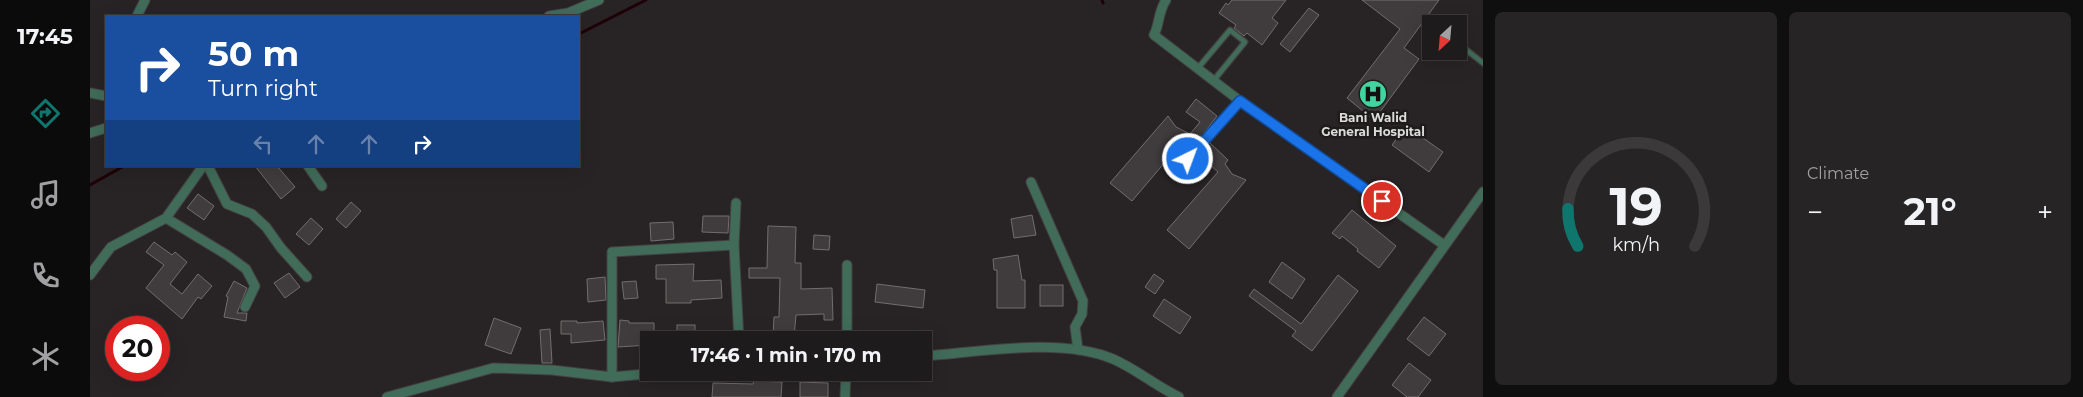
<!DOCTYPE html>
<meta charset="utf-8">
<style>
:root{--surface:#1e1b1c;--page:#262425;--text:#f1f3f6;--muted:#a1a1a3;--line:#3c393b;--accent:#0f766e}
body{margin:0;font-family:Montserrat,sans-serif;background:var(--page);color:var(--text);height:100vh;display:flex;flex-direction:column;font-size:19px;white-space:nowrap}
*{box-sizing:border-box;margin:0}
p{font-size:16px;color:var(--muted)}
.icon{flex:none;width:28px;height:28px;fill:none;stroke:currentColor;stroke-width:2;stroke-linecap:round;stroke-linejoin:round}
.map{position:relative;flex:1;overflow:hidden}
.side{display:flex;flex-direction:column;gap:12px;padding:12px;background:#100f0f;width:600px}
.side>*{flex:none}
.guide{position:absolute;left:15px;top:15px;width:475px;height:152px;border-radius:0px;box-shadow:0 5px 20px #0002,0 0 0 1px var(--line);background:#1a4fa0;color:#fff;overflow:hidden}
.needle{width:32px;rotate:206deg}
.tools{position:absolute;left:1332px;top:15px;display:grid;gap:10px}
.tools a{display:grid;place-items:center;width:45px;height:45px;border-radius:0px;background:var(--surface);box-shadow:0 5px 20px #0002,0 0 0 1px var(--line);font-size:25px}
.speed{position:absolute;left:15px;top:316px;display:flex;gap:10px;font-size:25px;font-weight:700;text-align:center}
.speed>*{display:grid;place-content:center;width:65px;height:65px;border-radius:50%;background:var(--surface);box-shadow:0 5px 20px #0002,0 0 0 1px var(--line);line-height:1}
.speed .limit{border:8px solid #d22;background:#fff;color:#111}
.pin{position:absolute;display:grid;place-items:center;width:42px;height:42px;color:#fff;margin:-21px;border:2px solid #fff;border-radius:50%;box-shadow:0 1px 5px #0007}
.me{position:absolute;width:55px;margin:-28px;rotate:42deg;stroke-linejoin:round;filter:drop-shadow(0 0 4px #0008)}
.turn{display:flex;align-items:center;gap:18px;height:105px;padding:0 20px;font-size:22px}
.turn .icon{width:65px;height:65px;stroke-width:2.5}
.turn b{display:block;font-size:35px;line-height:42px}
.lanes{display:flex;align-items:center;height:48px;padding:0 20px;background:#0003;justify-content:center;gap:25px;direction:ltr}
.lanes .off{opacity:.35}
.big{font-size:38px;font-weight:700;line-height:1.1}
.side .card{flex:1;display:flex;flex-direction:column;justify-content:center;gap:8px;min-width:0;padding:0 18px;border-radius:8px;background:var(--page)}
.side .dial{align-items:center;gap:0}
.dial svg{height:130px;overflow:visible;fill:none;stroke:var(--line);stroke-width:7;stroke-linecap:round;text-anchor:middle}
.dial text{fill:var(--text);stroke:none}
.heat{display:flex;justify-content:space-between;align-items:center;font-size:28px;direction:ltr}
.side .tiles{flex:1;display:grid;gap:12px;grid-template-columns:repeat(2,1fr)}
.trip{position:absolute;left:550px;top:331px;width:292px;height:50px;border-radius:0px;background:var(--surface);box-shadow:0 5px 20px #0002,0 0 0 1px var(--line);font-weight:700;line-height:50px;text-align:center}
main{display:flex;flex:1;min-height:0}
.tabs{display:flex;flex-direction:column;width:90px;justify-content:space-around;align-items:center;background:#0c0b0b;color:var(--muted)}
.tabs .icon{width:35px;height:35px}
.tabs .active{color:var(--accent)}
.tabs b{font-size:22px;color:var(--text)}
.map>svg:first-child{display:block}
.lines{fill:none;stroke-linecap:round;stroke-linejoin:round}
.stream{stroke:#1f0009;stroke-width:3}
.building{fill:#403c3d;stroke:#726e6f}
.lane-casing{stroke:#454142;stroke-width:7}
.street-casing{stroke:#454142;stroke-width:11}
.lane{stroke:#406c59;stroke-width:4.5}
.street{stroke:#406c59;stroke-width:9}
.route-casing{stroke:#114b97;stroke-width:12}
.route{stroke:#1a73e8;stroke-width:9}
.labels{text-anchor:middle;stroke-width:5;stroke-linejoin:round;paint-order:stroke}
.poi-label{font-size:12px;font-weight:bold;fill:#dcdada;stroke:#1e1b1b}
</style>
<main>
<nav class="tabs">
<b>17:45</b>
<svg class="icon active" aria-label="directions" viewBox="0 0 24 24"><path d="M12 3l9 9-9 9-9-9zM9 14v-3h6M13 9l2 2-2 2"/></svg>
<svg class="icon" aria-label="music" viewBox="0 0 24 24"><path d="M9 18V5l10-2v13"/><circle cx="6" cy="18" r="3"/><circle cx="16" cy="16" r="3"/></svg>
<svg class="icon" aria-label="phone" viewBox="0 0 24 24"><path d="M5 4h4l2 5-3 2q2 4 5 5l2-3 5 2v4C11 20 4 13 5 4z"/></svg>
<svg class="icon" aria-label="climate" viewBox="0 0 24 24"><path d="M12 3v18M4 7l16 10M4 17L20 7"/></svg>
</nav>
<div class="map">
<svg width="1393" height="397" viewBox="0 0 1393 397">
<rect width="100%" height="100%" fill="#282425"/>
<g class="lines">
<g class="stream">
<polyline points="1012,0 1013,3"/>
<polyline points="489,34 556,0"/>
<polyline points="0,185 34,166"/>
</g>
</g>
<g class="building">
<polygon points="1142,0 1196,0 1182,18 1188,23 1172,45 1157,33 1154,36 1144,28 1146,25 1129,13 1136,3 1138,5"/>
<polygon points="1272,0 1349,0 1314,48 1329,59 1284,120 1257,98 1310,29"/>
<polygon points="1219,8 1229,15 1200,52 1190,44"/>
<polygon points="1106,99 1127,116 1102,149 1093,141 1042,201 1020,183 1078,116 1086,127 1100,134 1110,122 1096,112"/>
<polygon points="1316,126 1353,152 1339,172 1302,145"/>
<polygon points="1119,142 1138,160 1135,164 1142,174 1156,180 1099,249 1077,230 1128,172 1108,154"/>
<polygon points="165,166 187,166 205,187 191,199"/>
<polygon points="108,194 124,206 114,220 97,208"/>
<polygon points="261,202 271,211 256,228 246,219"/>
<polygon points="1262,210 1306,246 1289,268 1267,251 1268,249 1252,236 1250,239 1242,233"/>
<polygon points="942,215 946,235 924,238 921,219"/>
<polygon points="613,216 639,216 638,233 612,232"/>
<polygon points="221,218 233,229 219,245 206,234"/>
<polygon points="583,222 584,239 561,241 560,223"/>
<polygon points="678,226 706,227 705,263 711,263 711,289 742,288 743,320 734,320 734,314 706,315 704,337 683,335 684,317 689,317 690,278 659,278 659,268 677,268"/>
<polygon points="724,235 740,236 739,250 723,249"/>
<polygon points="64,242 82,255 85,252 97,262 80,284 92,294 108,274 122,286 111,299 108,297 92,319 56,288 74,265 56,252"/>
<polygon points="928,255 932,280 935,280 935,308 907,308 907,270 904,270 903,259"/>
<polygon points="1192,262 1215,279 1202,299 1179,282"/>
<polygon points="604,264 603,281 631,280 632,298 601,300 601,303 576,303 576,279 566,279 566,265"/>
<polygon points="199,273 210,287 195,298 184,283"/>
<polygon points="1064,274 1074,281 1065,294 1055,287"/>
<polygon points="1248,275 1268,291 1222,351 1202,336 1206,331 1159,296 1164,289 1211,324"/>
<polygon points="515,277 516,300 498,302 497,279"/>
<polygon points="144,281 157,288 147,313 157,313 156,321 134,317 138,297 136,296"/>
<polygon points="546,281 548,298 534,299 532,282"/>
<polygon points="787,284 835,290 833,308 785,302"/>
<rect x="950" y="285" width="23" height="21"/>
<polygon points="1074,299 1101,317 1090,334 1063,316"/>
<polygon points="1334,317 1356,334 1339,356 1317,339"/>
<polygon points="404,318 431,328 421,354 395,345"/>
<polygon points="530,320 539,321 539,323 564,323 564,340 559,340 559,345 528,347"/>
<polygon points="471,321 487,321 487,323 513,321 515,340 481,343 481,334 471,334"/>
<rect x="587" y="325" width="18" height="15"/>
<polygon points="460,329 462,363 452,363 450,330"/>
<polygon points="1319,363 1341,380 1328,397 1317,397 1302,385"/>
<polygon points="664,381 692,382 691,397 622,397 623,383 663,384"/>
<polygon points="710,382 738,383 738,397 710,397"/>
</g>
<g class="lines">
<defs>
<g id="lane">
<polyline points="1369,44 1393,63"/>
<polyline points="1108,68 1140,30 1155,42 1124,80"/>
<polyline points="1098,159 1150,101"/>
</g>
<g id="street">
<path d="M1076 0C1068 12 1070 23 1064 35L1150 101 1354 245"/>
<polyline points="47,16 55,0"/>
<polyline points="459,16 478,13 509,0"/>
<polyline points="0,93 16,96"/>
<polyline points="0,133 16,128"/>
<polyline points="118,166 137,204 162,214 176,227 191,248 217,277"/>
<polyline points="218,166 232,186"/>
<polyline points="941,182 993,301 992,314 985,327 988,350"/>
<polyline points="646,203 644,245 649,340"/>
<polyline points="76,218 137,255 156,269 165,286 155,307"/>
<polyline points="0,275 21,247 76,218 113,166"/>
<polyline points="757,340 757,265"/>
<path d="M834 356C890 352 970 337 1023 359 1046 369 1066 386 1089 397"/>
<polyline points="522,377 522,252 644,245"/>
<polyline points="297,397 403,368 462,370 522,377 578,372"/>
<polyline points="755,397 756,372"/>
<polyline points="1247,397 1393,192"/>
</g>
</defs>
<use href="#lane" class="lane-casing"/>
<use href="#street" class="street-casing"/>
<use href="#lane" class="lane"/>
<use href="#street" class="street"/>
</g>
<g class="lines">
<defs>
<polyline id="route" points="1098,159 1150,101 1292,201"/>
</defs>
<use href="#route" class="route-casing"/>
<use href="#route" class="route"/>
</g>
<defs>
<symbol id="hospital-disc" viewBox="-11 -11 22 22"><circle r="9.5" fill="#41d4a1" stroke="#1e1b1b"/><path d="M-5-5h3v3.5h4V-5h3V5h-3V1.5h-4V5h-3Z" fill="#111"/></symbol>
</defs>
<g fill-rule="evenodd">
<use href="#hospital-disc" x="1267" y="78" width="32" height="32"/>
</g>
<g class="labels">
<g class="poi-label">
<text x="1283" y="122">Bani Walid<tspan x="1283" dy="14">General Hospital</tspan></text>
</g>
</g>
</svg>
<div class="tools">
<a><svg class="needle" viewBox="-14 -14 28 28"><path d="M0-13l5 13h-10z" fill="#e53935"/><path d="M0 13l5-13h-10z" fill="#a1a1a3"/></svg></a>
</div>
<div class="speed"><div class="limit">20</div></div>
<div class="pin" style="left:1292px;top:201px;background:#d93025"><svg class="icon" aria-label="arrive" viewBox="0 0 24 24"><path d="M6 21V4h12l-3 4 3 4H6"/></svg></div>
<svg class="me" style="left:1098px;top:159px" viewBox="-20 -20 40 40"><circle r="17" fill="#1a73e8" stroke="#fff" stroke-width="3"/><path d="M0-11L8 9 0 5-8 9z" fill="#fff"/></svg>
<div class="trip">17:46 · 1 min · 170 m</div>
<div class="guide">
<div class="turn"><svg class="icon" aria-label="right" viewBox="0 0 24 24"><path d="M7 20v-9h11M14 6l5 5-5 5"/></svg><div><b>50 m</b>Turn right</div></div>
<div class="lanes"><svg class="icon off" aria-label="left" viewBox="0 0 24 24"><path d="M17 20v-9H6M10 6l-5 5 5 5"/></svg><svg class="icon off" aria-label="ahead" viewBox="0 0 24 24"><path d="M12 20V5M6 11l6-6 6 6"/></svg><svg class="icon off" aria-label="ahead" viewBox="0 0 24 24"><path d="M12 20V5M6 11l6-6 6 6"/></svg><svg class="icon" aria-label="right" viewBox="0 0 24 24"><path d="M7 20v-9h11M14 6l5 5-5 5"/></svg></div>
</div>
</div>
<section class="side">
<div class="tiles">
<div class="card dial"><svg viewBox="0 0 100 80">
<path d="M14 69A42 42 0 1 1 86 69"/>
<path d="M14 69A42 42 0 0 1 8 46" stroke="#0f766e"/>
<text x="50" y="56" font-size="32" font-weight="700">19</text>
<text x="50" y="72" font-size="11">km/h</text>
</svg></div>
<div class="card"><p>Climate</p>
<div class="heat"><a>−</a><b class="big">21°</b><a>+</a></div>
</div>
</div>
</section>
</main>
